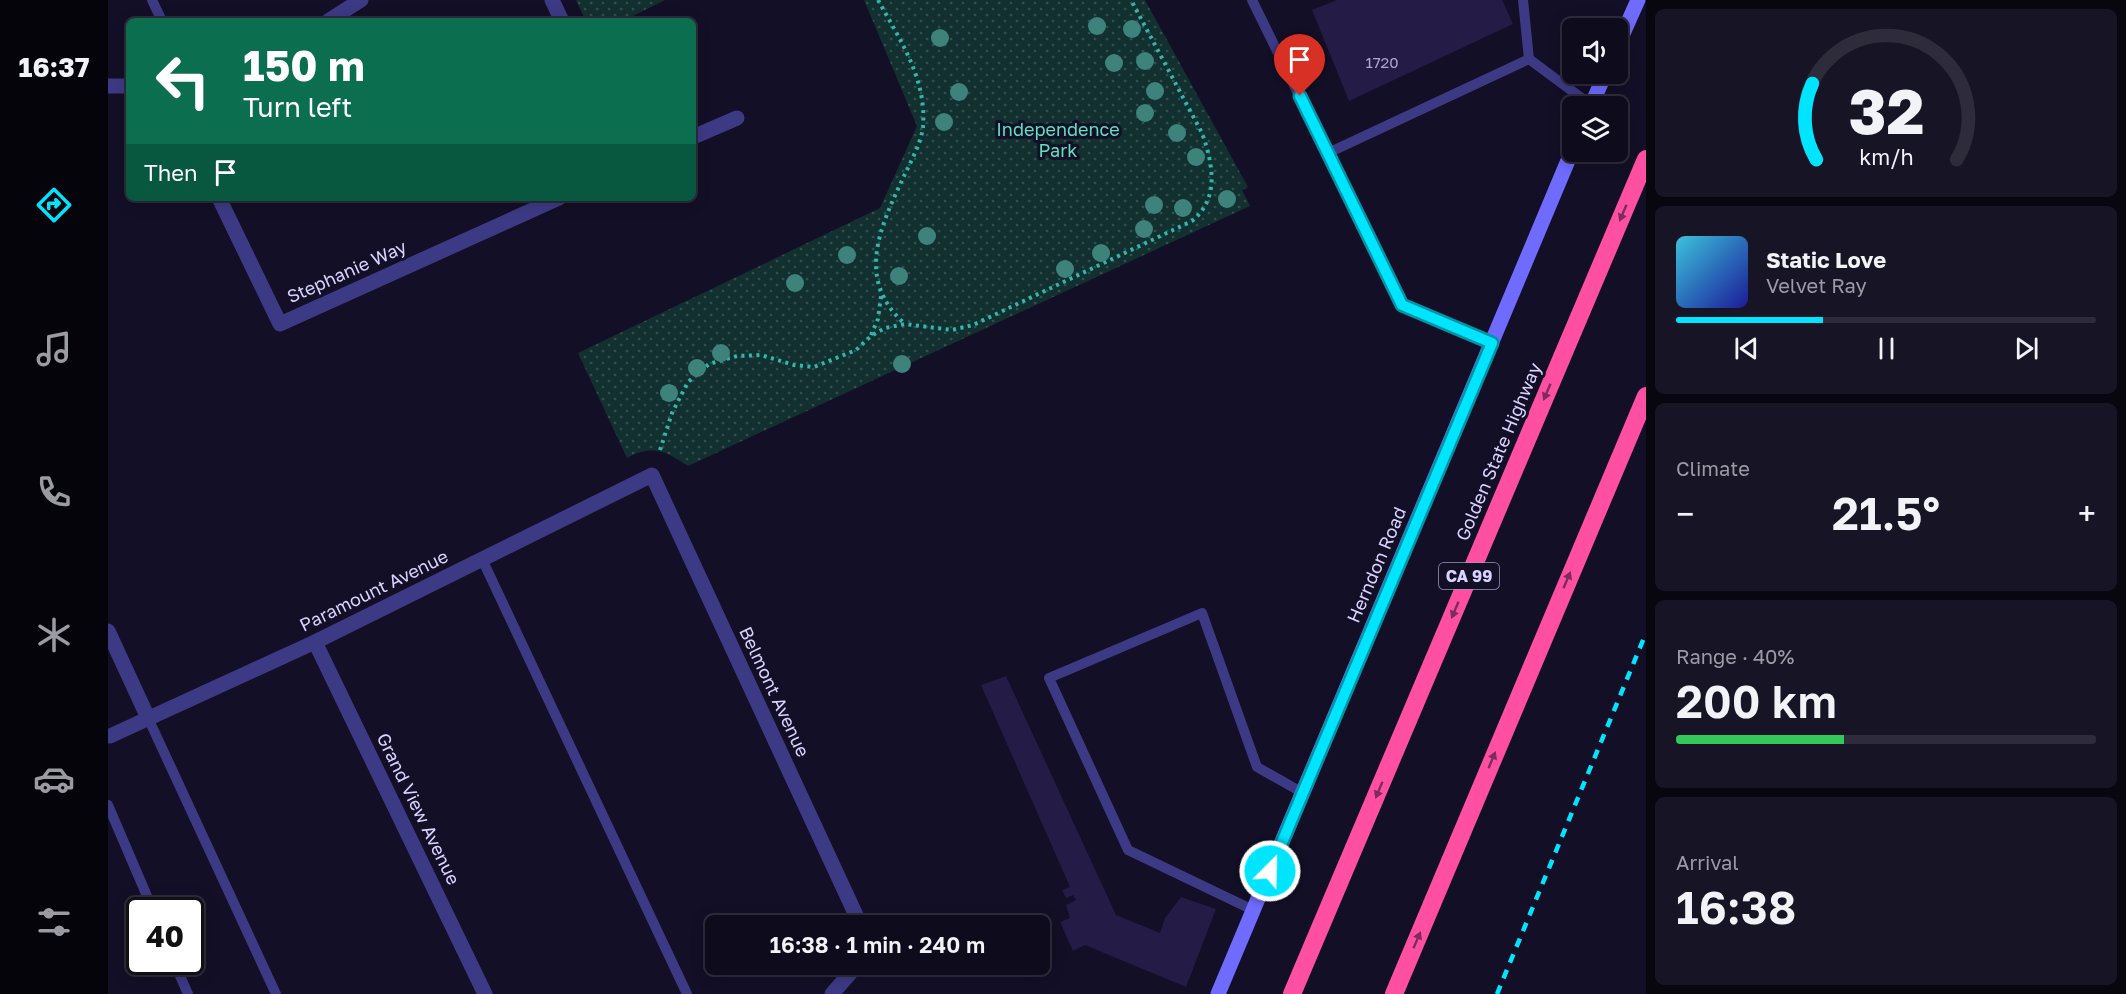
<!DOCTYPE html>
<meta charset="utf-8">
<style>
:root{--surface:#0e0b1c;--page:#171425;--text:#f1f3f6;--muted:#9b9ba3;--line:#2e2b3b;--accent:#00e5ff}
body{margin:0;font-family:"Golos Text",sans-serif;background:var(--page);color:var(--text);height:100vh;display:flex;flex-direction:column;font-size:22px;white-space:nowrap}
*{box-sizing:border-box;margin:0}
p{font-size:20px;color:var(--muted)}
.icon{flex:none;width:33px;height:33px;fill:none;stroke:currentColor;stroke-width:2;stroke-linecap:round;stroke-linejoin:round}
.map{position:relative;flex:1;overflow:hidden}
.sheet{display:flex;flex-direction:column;gap:9px;padding:9px;background:#08060f;width:480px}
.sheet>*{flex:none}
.top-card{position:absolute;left:18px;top:18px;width:570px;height:183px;border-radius:9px;box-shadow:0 3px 15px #0003,0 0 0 2px var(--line);background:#0b6e4f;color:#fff;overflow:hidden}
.controls{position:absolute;left:1454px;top:18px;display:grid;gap:12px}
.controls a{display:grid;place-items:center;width:66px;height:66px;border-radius:9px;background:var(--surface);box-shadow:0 3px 15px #0003,0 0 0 2px var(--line);font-size:30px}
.speed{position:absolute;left:18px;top:897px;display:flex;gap:12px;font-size:30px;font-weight:700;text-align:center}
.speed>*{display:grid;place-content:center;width:78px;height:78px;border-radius:50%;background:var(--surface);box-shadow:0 3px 15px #0003,0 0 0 2px var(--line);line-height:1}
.speed .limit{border:3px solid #111;border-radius:9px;background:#fff;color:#111}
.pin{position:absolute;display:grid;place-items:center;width:51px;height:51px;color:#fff;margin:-62px -26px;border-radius:50% 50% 50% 0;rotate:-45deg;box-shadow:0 0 6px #0007}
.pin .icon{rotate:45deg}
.me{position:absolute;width:66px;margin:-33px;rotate:23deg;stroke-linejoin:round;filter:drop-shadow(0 0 4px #0008)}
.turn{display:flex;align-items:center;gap:21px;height:126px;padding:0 18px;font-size:27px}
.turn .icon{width:78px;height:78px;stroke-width:2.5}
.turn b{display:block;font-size:42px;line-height:51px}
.then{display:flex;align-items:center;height:57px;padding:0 18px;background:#0003;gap:12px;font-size:22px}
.big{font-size:45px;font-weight:600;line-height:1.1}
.sheet .card{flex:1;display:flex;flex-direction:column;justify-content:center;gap:9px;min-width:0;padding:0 21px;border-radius:9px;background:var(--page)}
.sheet .dial{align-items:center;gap:0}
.dial svg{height:156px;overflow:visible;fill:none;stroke:var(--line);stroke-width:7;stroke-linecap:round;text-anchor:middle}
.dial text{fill:var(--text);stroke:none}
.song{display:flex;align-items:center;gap:18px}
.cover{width:72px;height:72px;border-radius:9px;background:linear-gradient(135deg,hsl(190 70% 55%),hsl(240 70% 35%))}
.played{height:6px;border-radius:3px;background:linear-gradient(90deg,var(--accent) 35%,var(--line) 35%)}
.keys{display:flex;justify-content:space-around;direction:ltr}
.heat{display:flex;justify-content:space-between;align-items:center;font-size:33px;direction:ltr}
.charge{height:9px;border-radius:4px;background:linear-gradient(90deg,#34c759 40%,var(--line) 0)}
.trip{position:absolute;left:597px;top:915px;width:345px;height:60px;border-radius:9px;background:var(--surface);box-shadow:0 3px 15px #0003,0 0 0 2px var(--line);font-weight:600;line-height:60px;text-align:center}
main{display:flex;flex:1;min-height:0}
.dock{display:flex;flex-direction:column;width:108px;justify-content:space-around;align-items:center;background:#06040b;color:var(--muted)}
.dock .icon{width:42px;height:42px}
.dock .active{color:var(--accent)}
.dock b{font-size:27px;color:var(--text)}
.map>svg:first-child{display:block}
.park{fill:url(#park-dots)}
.building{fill:#241b47}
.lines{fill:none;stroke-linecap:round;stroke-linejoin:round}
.path{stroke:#2fb8b0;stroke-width:4;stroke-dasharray:3 4.5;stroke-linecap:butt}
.lane{stroke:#3d3a85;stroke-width:10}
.street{stroke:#3d3a85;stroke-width:15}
.secondary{stroke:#6f6bff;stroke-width:15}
.highway{stroke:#ff4fa3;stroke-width:18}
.rail{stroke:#00e5ff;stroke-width:4.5;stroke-dasharray:9 8;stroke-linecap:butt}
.tree{fill:#3d827b}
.oneway{fill:#7d2c5e}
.route-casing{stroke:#0095a6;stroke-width:15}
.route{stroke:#00e5ff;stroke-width:10}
.labels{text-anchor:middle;stroke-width:6;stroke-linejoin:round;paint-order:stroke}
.number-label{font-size:15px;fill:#aca6d1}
.shield{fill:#130f26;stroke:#9e99be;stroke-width:1.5}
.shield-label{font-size:16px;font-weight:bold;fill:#d9d4ff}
.park-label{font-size:18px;fill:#5fe0c0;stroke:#130f26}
.street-label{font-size:18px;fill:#d9d4ff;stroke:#130f26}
</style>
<main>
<nav class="dock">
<b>16:37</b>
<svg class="icon active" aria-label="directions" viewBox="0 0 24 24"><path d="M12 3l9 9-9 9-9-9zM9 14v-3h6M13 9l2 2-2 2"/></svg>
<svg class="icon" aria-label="music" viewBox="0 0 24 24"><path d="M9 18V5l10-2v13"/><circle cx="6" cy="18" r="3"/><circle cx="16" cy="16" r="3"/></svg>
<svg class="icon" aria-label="phone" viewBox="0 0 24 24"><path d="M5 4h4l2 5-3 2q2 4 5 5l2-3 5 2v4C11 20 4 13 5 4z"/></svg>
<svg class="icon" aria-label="climate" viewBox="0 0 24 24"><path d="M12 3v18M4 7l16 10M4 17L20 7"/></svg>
<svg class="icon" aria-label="car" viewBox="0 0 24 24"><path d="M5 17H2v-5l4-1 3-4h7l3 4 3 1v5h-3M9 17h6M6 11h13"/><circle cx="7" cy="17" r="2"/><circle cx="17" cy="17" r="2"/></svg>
<svg class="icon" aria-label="filters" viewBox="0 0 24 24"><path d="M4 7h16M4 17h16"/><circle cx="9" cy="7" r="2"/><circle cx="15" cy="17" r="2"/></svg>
</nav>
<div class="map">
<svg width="1538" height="994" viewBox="0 0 1538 994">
<defs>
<pattern id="park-dots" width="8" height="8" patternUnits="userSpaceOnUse" patternTransform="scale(1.5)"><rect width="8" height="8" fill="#12302f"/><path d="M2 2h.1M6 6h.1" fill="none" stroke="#344d4e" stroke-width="1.8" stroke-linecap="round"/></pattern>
</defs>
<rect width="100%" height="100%" fill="#130f26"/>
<g class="park">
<polygon points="468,0 557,0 515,21 478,21"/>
<path d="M756 0H1037L1140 187 1134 190 1142 206 580 466C558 451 544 444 519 458L470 353 772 208 809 126Z"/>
</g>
<g class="building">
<polygon points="1229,0 1394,0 1405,24 1241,101 1204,10"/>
<polygon points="898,676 1008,915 1052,933 1057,918 1073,897 1108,909 1078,987 977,945 965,951 952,922 962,918 958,905 968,900 965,895 958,898 954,890 962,887 873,685"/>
</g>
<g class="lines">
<g class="path">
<path d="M770 0C792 40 819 79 815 127 813 143 804 159 797 174 773 225 746 279 797 324"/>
<polyline points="763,335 770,319 773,296"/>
<path d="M552 450 564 413 580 382 601 364 629 356 653 355 686 365 706 367 748 350 763 336 777 328 797 324 844 330 865 325 1084 221C1112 198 1105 164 1094 133L1023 0"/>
</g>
<g class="lane">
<polyline points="44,0 54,21"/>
<polyline points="1144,0 1294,305 1384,343"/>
<polyline points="1421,59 1483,105"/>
<polyline points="1220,153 1421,59 1415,0"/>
<polyline points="374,559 579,994"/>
<polyline points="41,720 168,994"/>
<polyline points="0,805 45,910"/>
<polyline points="1145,910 1020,850 941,678 1094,613 1149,767 1195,793"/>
<polyline points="66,962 80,994"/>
</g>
<g class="street">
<polyline points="444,0 454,21"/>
<polyline points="220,21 253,0"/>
<polyline points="0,86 21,86"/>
<polyline points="585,137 629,118"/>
<polyline points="111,198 172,324 451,198"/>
<polyline points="0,631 41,720"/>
<polyline points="207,642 377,994"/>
<polyline points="2,736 207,642 544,475 753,926"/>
<polyline points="724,994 750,964"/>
</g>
<g class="secondary">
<polyline points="1509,47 1530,0"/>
<polyline points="1483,106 1497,74"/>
<polyline points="1110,994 1464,151"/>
</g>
<g class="highway">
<polyline points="1184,994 1538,159"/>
<polyline points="1286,994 1538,396"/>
</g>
<polyline class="rail" points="1389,994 1538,633"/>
</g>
<g class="tree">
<circle cx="989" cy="26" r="9"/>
<circle cx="1024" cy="29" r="9"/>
<circle cx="832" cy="38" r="9"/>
<circle cx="1037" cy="61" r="9"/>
<circle cx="1006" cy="63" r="9"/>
<circle cx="1047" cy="91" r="9"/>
<circle cx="851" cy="92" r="9"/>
<circle cx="1037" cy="113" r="9"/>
<circle cx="836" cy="122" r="9"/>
<circle cx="1069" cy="133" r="9"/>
<circle cx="1088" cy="157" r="9"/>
<circle cx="1119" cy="199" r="9"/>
<circle cx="1046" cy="205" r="9"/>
<circle cx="1075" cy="208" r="9"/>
<circle cx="1036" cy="229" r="9"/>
<circle cx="819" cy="236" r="9"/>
<circle cx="993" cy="253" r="9"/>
<circle cx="739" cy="255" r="9"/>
<circle cx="957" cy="269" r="9"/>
<circle cx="791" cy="276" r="9"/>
<circle cx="687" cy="283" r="9"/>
<circle cx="613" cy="353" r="9"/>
<circle cx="794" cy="364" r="9"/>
<circle cx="589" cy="368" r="9"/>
<circle cx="561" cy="393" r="9"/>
</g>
<defs><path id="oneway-solid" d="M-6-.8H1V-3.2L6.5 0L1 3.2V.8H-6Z" transform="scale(1.5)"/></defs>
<g class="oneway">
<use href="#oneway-solid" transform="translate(1515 213) rotate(113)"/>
<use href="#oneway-solid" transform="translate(1439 392) rotate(113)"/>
<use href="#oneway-solid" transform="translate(1459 580) rotate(-67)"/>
<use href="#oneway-solid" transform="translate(1347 610) rotate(113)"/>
<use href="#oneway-solid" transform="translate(1384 760) rotate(-67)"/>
<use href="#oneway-solid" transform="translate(1271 790) rotate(113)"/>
<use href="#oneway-solid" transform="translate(1309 940) rotate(-67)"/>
</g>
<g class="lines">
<defs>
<polyline id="route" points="1162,871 1384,343 1294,305 1192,96"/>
</defs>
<use href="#route" class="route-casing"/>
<use href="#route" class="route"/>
</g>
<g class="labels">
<g class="number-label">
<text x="1274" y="68">1720</text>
</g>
<rect class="shield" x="1331" y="563" width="60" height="26" rx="4.5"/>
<g class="shield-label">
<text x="1361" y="582">CA 99</text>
</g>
<g class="park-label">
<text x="950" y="136">Independence<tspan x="950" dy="21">Park</tspan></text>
</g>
<g class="street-label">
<text transform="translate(239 272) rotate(-24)" y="6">Stephanie Way</text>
<text transform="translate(1391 452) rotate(-67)" y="6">Golden State Highway</text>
<text transform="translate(1269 565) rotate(-67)" y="6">Herndon Road</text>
<text transform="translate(266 591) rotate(-26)" y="6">Paramount Avenue</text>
<text transform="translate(666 692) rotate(65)" y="6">Belmont Avenue</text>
<text transform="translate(310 809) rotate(64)" y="6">Grand View Avenue</text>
</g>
</g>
</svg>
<div class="controls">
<a><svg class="icon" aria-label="sound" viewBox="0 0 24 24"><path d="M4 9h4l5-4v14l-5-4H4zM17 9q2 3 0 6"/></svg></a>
<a><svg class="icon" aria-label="layers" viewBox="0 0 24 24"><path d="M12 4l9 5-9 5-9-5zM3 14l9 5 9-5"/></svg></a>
</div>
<div class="speed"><div class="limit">40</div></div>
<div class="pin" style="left:1192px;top:96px;background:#d93025"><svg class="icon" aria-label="arrive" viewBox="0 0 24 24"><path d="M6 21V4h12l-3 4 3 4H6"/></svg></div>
<svg class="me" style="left:1162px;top:871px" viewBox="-20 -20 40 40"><circle r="17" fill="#00e5ff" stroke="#fff" stroke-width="3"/><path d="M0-11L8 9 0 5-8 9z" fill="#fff"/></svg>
<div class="trip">16:38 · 1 min · 240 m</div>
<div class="top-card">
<div class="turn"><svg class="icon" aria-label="left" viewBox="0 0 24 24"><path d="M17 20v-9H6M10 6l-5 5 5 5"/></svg><div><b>150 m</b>Turn left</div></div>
<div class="then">Then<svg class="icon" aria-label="arrive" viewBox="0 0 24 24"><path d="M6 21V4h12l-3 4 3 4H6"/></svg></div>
</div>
</div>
<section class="sheet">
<div class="card dial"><svg viewBox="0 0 100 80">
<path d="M14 69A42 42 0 1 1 86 69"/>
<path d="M14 69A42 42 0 0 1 12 30" stroke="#00e5ff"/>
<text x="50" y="56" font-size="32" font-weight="700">32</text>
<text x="50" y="72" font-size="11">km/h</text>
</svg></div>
<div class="card">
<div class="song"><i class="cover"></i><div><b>Static Love</b><p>Velvet Ray</p></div></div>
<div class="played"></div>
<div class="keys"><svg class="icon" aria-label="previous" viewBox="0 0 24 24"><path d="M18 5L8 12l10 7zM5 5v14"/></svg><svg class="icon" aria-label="pause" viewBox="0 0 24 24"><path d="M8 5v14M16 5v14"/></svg><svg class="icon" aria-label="next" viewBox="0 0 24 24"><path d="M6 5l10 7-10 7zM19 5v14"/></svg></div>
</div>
<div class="card"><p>Climate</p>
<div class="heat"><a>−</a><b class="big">21.5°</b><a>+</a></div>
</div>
<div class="card"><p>Range · 40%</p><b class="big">200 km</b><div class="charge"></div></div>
<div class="card"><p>Arrival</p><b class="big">16:38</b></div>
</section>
</main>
